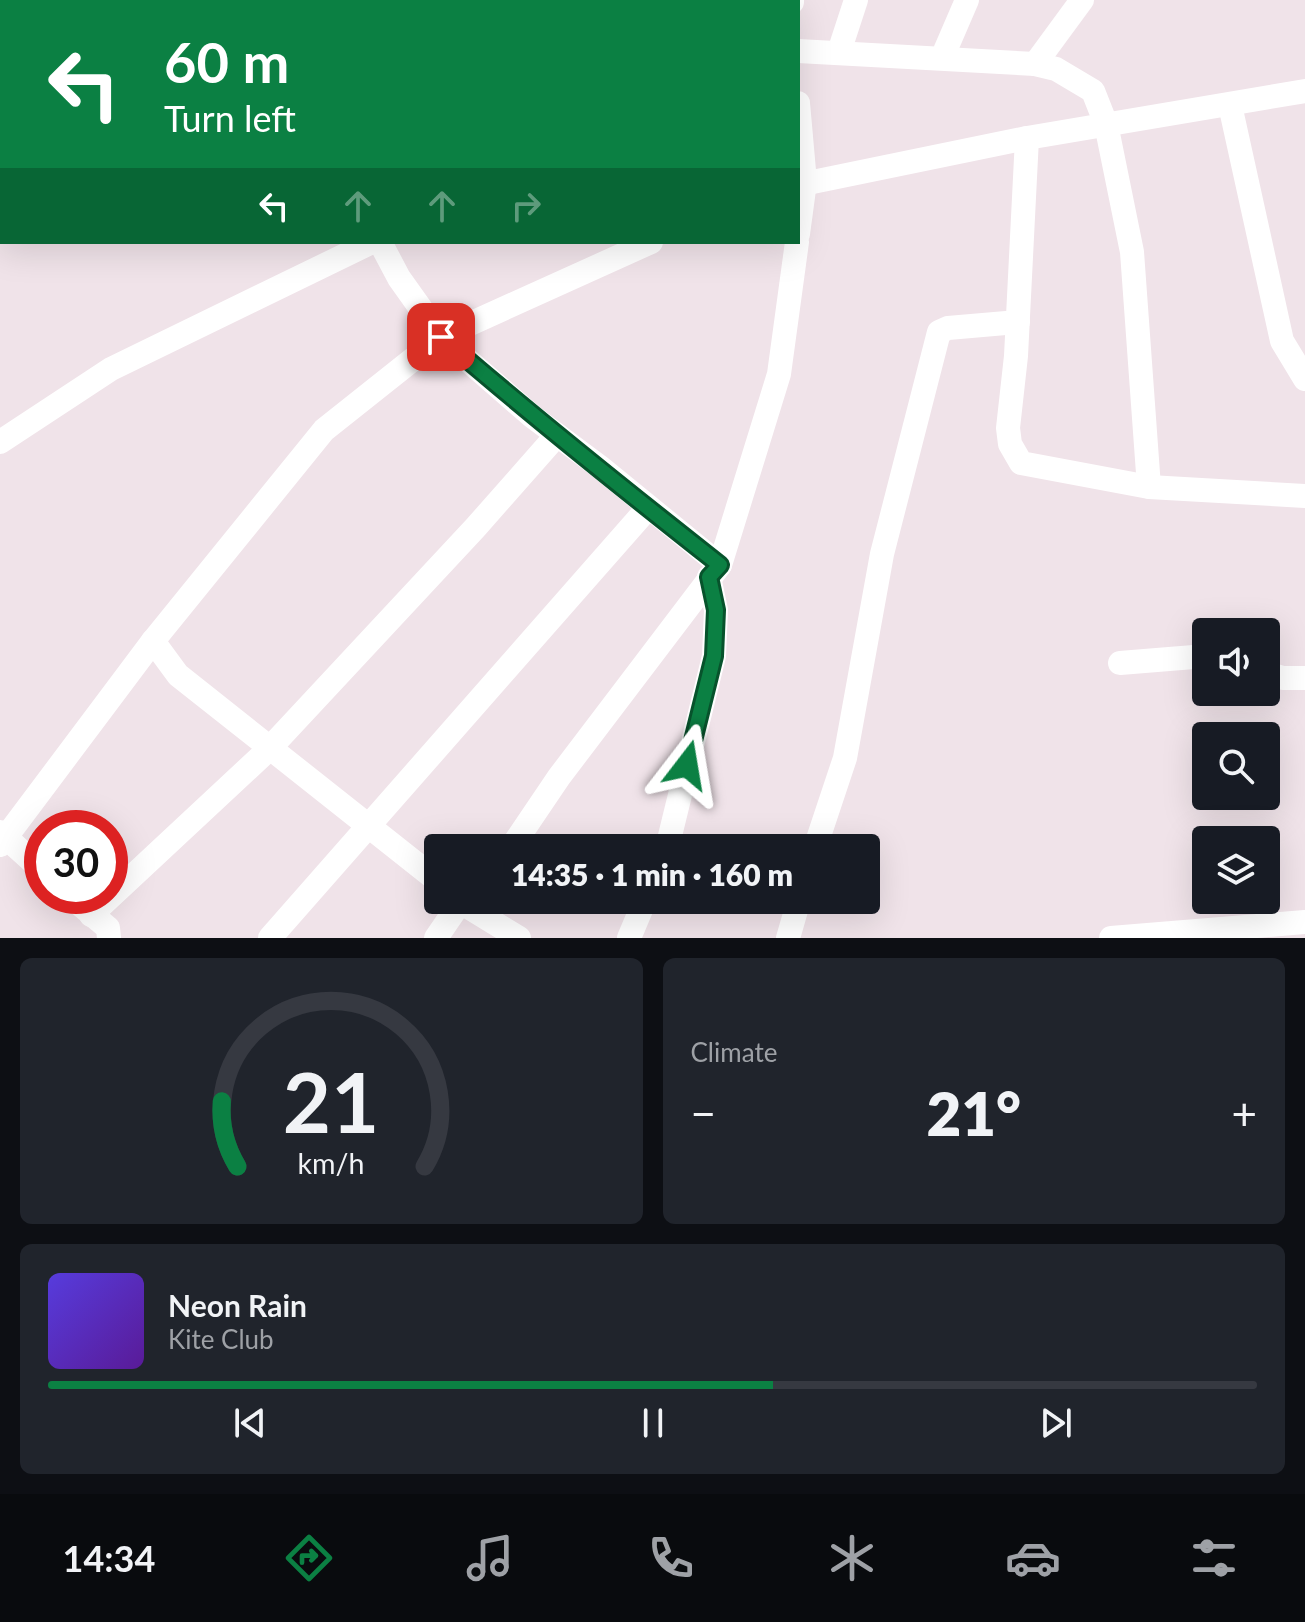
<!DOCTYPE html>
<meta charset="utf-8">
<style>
:root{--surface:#171b24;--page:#20242c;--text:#f1f3f6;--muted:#9ea1a6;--line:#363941;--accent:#0b8043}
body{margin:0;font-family:Lato,sans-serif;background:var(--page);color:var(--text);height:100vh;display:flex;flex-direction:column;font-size:30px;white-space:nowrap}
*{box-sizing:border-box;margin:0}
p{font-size:26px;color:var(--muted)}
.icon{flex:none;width:44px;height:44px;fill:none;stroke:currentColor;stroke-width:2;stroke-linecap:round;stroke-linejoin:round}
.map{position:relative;height:938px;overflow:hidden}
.sheet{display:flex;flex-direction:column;gap:20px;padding:20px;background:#0d0f14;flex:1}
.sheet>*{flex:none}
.guide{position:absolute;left:0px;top:0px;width:800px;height:244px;box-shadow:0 8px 32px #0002;background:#0b8043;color:#fff;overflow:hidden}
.tools{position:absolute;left:1192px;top:618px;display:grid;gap:16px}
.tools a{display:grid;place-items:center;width:88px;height:88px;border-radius:8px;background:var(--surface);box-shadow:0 8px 32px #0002;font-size:40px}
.speed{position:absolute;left:24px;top:810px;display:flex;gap:16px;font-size:40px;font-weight:700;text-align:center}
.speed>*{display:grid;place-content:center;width:104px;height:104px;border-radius:50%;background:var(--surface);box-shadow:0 8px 32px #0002;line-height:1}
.speed .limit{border:12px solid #d22;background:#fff;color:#111}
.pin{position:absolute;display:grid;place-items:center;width:68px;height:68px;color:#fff;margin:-34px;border-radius:16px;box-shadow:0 4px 12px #0006}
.me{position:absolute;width:88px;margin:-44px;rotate:14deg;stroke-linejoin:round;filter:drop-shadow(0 0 6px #0008)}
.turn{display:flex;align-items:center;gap:28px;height:168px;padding:0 32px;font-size:36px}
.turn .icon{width:104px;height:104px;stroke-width:2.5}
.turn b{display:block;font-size:56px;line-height:68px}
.lanes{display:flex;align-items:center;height:76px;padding:0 32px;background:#0003;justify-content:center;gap:40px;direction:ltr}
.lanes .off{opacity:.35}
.big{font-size:60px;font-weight:800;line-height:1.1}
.sheet .card{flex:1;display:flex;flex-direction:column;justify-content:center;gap:12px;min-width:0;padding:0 28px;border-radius:12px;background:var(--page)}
.sheet .dial{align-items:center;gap:0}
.dial svg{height:208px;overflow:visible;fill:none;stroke:var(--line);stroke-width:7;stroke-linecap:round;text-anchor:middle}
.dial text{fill:var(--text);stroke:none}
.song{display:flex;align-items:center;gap:24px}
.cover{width:96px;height:96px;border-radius:12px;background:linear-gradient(135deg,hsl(250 70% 55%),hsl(270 70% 35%))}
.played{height:8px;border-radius:4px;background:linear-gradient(90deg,var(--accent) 60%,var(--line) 60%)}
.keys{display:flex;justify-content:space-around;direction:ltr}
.heat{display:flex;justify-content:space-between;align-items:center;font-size:44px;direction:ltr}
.sheet .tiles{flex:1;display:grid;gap:20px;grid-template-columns:1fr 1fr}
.card:last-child{grid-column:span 2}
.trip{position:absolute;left:424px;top:834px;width:456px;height:80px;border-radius:8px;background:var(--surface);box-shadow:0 8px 32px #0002;font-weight:800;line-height:80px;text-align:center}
.tab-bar{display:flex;height:128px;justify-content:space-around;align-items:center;background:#090b0e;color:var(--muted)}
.tab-bar .icon{width:56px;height:56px}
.tab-bar .selected{color:var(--accent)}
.tab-bar b{font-size:36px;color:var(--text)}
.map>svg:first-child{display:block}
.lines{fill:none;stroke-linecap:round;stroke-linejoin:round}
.street{stroke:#fff;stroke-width:24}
.route-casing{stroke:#07532c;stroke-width:20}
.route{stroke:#0b8043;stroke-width:14}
</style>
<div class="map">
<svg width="1305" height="938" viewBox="0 0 1305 938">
<rect width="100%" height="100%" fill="#f0e3e9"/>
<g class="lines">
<g class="street">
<polyline points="194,0 195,2"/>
<polyline points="101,2 105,0"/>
<polyline points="792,2 792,0"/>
<polyline points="798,51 1035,64 1056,69 1093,91 1106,124 1132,252 1149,487"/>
<polyline points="839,52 856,0"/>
<polyline points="0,55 2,54"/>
<polyline points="942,58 967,0"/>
<polyline points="1035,64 1082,0"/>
<polyline points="798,103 805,182 798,234"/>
<polyline points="1230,105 1282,341 1305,379"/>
<polyline points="1027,138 1016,356 1008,428 1010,444 1021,463 1149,487 1305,496"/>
<polyline points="798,185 1027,138 1305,91"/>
<polyline points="0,197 2,196"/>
<polyline points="380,242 399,278 441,337 533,417 600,467 720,565"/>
<polyline points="0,442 111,369 372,242"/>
<polyline points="153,641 178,675 438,881"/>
<polyline points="1120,663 1206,656"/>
<polyline points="1266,673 1283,678 1305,678"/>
<polyline points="0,832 42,870"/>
<polyline points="0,845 153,641 324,430 441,337 651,242"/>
<polyline points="511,848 559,777 720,565 779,374 797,242"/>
<polyline points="667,848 714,656 716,610 709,577"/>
<polyline points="815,848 845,758 882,554 939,332 948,328 1018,322"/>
<polyline points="70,896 108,928 109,938"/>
<polyline points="463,900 470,908 519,938"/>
<polyline points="91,915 269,749 475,528 557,435"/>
<polyline points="270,938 647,509"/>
<polyline points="436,938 462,900"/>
<polyline points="629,938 645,900"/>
<polyline points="788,938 799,900"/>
<polyline points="1111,938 1305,922"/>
</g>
</g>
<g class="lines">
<defs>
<path id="route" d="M441 337C532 416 626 491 720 565L709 577 716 610 714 656 687 765"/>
</defs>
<use href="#route" class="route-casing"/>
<use href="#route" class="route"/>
</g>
</svg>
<div class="tools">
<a><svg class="icon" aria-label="sound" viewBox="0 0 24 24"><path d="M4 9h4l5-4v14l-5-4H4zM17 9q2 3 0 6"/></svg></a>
<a><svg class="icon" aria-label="search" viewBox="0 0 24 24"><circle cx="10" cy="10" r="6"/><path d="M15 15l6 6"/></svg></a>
<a><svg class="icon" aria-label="layers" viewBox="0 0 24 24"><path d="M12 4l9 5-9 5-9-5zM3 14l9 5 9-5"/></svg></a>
</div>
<div class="speed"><div class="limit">30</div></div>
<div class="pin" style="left:441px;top:337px;background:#d93025"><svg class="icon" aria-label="arrive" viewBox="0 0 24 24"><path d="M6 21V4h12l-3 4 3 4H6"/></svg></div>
<svg class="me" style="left:687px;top:765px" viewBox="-20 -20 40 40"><path d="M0-17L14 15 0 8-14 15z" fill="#0b8043" stroke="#fff" stroke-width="4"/></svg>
<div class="trip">14:35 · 1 min · 160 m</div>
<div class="guide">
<div class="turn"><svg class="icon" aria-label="left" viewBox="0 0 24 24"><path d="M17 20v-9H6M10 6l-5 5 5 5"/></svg><div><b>60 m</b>Turn left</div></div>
<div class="lanes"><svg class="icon" aria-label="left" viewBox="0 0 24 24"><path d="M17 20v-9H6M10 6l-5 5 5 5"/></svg><svg class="icon off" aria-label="ahead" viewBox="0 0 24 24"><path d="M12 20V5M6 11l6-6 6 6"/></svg><svg class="icon off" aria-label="ahead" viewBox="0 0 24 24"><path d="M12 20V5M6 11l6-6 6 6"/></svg><svg class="icon off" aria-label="right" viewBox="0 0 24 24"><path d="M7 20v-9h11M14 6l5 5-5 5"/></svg></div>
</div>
</div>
<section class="sheet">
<div class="tiles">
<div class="card dial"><svg viewBox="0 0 100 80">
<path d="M14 69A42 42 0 1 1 86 69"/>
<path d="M14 69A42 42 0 0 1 8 44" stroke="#0b8043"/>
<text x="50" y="56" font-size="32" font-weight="700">21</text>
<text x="50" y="72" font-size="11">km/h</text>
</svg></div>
<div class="card"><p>Climate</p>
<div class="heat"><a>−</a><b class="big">21°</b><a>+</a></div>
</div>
<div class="card">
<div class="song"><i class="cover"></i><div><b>Neon Rain</b><p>Kite Club</p></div></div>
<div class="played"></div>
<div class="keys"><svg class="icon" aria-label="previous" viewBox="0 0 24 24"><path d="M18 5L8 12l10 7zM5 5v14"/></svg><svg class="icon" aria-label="pause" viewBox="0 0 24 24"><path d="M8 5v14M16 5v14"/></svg><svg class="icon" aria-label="next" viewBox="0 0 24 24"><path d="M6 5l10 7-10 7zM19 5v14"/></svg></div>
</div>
</div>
</section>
<nav class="tab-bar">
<b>14:34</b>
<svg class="icon selected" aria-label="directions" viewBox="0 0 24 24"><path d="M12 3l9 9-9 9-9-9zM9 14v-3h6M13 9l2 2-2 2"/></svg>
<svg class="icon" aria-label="music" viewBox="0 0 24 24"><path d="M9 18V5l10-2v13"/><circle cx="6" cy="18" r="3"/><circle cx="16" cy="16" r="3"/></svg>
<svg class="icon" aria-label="phone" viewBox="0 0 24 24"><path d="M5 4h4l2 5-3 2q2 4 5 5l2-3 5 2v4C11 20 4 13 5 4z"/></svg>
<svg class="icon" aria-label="climate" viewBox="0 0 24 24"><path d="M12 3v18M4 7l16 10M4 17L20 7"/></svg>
<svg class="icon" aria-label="car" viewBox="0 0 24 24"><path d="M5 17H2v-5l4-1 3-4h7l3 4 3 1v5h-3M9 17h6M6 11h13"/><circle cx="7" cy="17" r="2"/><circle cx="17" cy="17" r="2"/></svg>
<svg class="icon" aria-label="filters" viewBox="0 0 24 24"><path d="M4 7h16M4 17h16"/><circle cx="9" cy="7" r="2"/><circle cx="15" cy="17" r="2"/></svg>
</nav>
